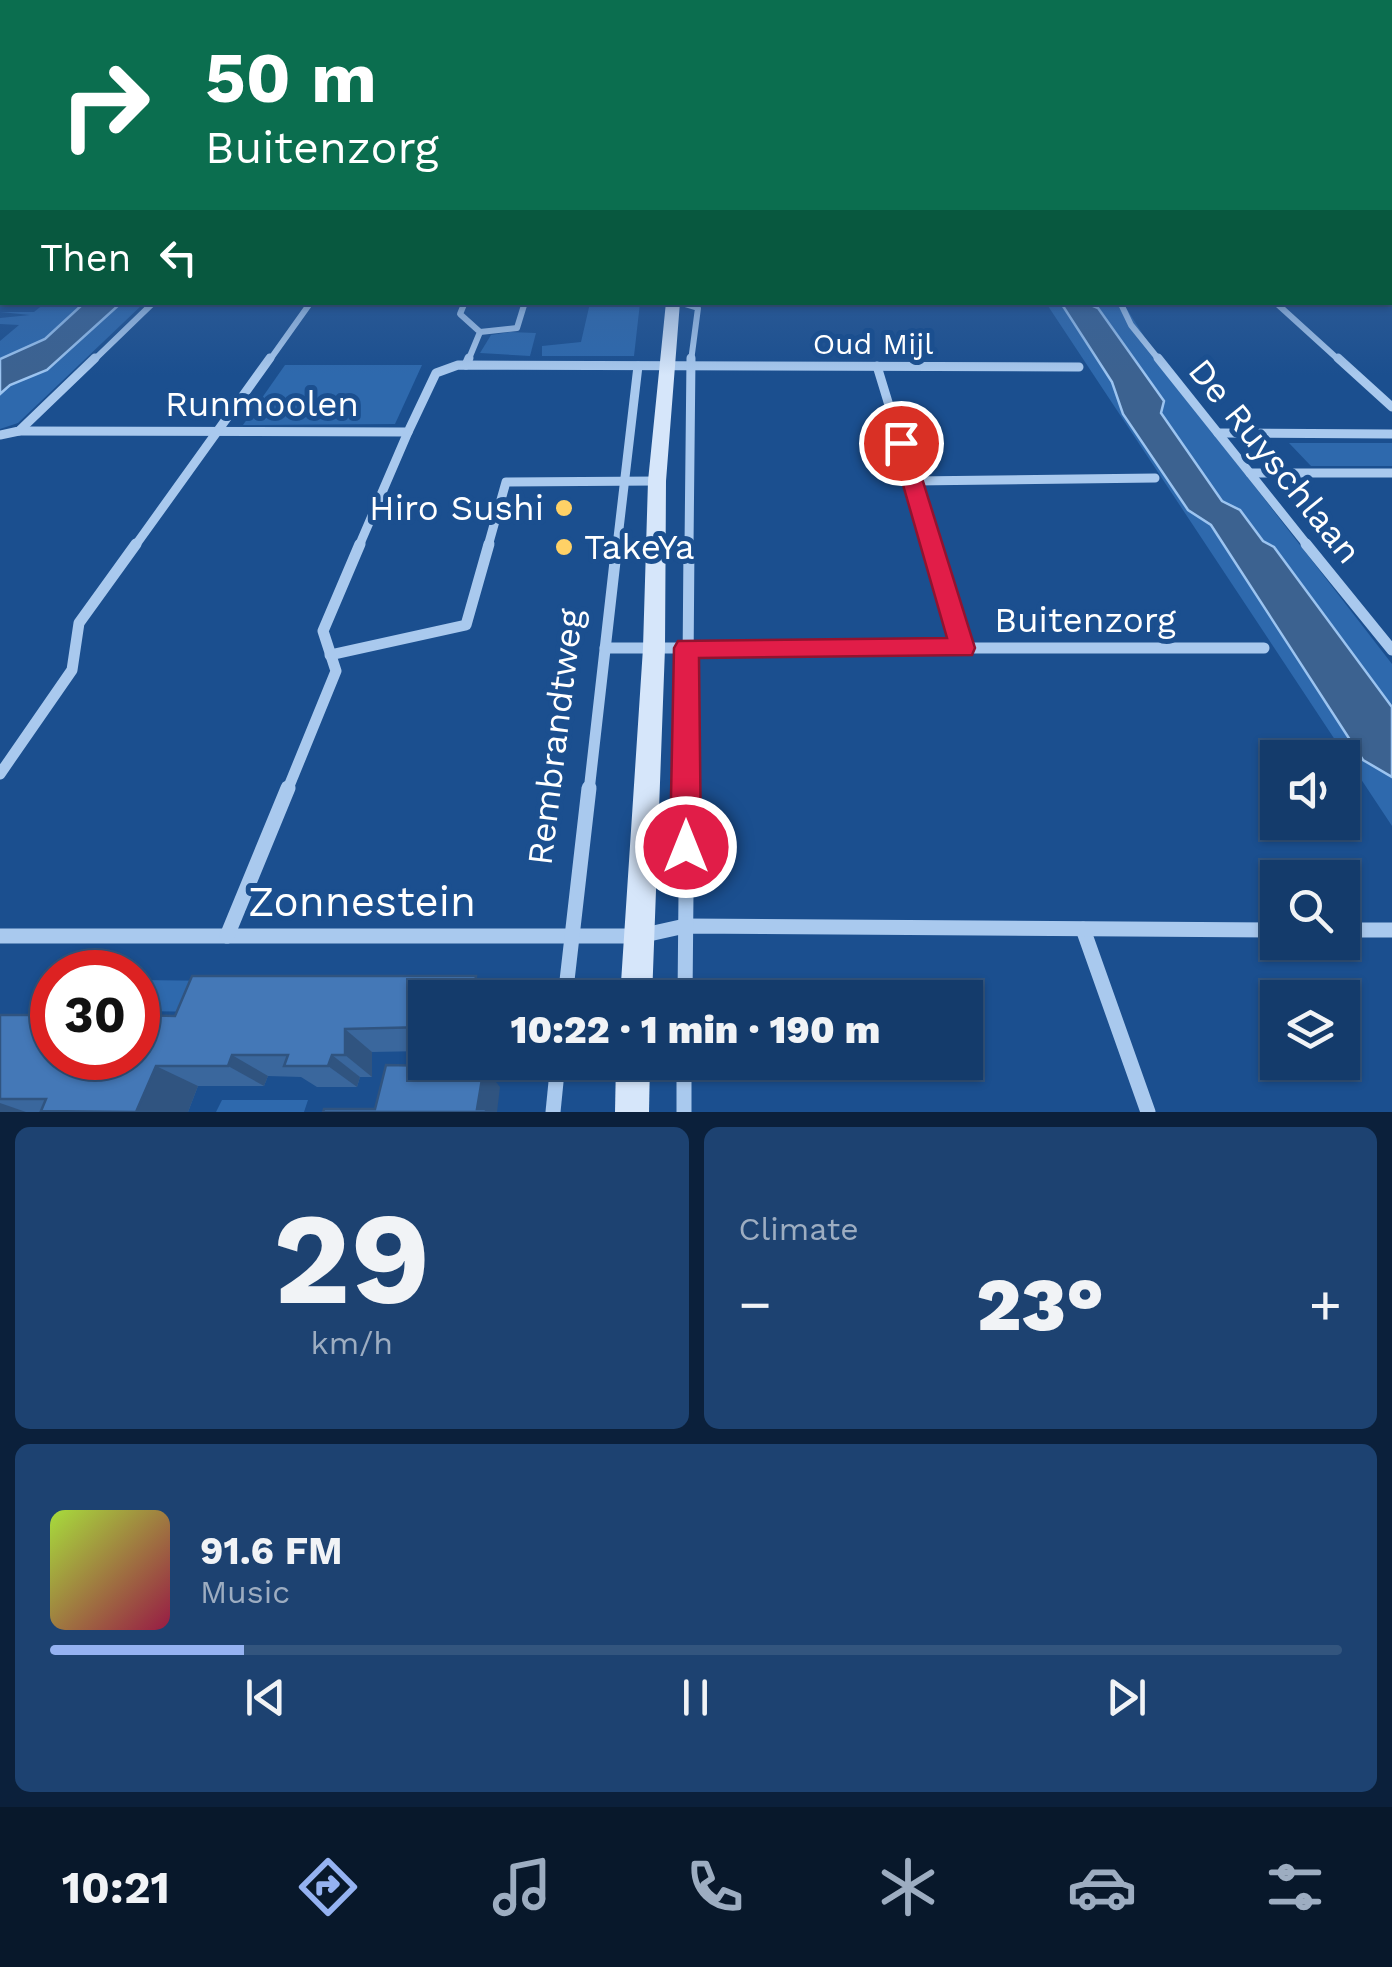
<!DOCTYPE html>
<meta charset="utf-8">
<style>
:root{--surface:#143b6b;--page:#1d4271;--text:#f1f3f6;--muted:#9dadc1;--line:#33557e;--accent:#95b2f1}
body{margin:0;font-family:"Work Sans",sans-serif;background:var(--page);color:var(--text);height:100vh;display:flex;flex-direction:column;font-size:38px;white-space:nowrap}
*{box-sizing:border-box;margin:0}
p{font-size:32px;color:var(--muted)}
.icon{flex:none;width:55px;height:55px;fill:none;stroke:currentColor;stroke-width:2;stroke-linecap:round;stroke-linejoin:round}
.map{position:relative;height:1112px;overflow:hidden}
.details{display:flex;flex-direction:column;gap:15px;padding:15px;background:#0b203b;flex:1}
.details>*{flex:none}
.guide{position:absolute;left:0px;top:0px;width:1392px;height:305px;box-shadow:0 2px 8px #0004,0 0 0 2px var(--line);background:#0b6e4f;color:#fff;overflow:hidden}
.tools{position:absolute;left:1260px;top:740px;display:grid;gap:20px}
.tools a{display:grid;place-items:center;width:100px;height:100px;border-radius:0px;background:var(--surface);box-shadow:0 2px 8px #0004,0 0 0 2px var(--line);font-size:50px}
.speed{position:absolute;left:30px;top:950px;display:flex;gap:20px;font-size:50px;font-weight:700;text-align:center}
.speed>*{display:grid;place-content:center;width:130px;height:130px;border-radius:50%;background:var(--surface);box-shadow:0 2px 8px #0004,0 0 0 2px var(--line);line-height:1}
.speed .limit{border:15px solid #d22;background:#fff;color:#111}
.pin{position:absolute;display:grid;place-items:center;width:85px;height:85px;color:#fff;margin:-42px;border:5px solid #fff;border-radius:50%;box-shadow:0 2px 10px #0007}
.me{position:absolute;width:110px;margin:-55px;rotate:0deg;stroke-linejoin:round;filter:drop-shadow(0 0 8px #0008)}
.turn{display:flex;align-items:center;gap:35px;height:210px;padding:0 40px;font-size:45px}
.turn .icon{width:130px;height:130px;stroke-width:2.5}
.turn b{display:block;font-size:70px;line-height:85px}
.then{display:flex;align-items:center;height:95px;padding:0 40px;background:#0003;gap:20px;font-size:38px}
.big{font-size:75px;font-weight:800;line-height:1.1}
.details .tile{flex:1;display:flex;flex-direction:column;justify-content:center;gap:15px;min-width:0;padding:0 35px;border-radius:15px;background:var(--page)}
.details .dial{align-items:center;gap:0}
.dial b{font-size:130px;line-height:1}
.song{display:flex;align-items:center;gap:30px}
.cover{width:120px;height:120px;border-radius:15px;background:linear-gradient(135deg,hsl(80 70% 55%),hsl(340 70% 35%))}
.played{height:10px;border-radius:5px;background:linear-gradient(90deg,var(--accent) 15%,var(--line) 15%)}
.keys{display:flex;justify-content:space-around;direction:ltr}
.heat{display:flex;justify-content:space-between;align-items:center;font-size:55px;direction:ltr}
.details .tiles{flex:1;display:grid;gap:15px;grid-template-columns:1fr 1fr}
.tile:last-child{grid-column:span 2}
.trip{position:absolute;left:408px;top:980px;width:575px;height:100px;border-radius:0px;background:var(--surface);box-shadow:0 2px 8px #0004,0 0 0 2px var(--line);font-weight:800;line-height:100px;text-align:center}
.tab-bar{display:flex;height:160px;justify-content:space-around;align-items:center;background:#08182b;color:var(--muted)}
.tab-bar .icon{width:70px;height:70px}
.tab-bar .on{color:var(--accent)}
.tab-bar b{font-size:45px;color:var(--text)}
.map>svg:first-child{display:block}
.green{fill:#2e69ad}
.water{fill:#3c6290;stroke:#9cc4f0;stroke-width:2.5}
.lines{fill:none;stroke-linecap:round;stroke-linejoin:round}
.street-far3{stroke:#a9c9ee;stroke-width:6}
.street-far2{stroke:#a9c9ee;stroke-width:9}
.street-far1{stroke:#a9c9ee;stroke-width:11}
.street{stroke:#a9c9ee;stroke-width:15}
.secondary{fill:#d6e6fa;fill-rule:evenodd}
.wall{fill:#3a679d}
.shaded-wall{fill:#305480}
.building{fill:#4478b7;stroke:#305480;stroke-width:2.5}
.route{fill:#e11d48;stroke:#92132f;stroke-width:2.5}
.poi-dot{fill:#ffd166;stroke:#1b4f8f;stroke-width:4}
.labels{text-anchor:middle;stroke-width:10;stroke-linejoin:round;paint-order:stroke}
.far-street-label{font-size:30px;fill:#fff;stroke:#1b4f8f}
.street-label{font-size:35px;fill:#fff;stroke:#1b4f8f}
.poi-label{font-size:35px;fill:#fff;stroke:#1b4f8f;text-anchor:end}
.near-street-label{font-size:42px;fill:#fff;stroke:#1b4f8f}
</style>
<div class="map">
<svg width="1392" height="1112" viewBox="0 0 1392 1112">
<rect width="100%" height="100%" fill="#1b4f8f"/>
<g class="green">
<polygon points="45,303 84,303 45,339 0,359 0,341 19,325 0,324 0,318 30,315 0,312 34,312"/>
<polygon points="121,303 144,303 18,423 0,429 0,394 10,385 47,370"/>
<polygon points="590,303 640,303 634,356 542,356 542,346 581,342"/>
<polygon points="1046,303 1061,303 1112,382 1123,414 1187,510 1211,525 1363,760 1392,777 1392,826"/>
<polygon points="1074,303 1123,303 1170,377 1392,664 1392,707 1274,547 1263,542 1240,510 1222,501 1161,412 1111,325 1086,303"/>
<polygon points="510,332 536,333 530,356 480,353 491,335"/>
<polygon points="285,365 422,365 395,424 243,425"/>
<polygon points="1289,443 1392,443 1392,466 1311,466"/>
<polygon points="138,980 223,981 211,1012 138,1011"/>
<polygon points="222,1100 308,1100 304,1112 216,1112"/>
</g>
<g class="water">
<polygon points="84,303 121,303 47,370 10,385 0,394 0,359 45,339"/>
<polygon points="1061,303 1086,303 1098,308 1164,401 1161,413 1222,501 1240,510 1263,541 1274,547 1392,707 1392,777 1363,760 1211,525 1188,510 1123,414 1112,382"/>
</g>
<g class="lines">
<g class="street-far3">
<polyline points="465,302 460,314 480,332 468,361"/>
<polyline points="678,302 698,308 691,361"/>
<polyline points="1120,302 1131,325 1160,361"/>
<polyline points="1275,302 1340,361"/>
<polyline points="480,332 517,328 525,302"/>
<polyline points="93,361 154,302"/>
<polyline points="269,361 311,302"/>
</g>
<g class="street-far2">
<polyline points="1158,358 1308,546"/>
<polyline points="1338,358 1392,407"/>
<polyline points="466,365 469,358"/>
<polyline points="877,366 932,546"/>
<polyline points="19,431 408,432 436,373 458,365 1079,367"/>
<polyline points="1218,433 1392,434"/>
<polyline points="0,435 19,431 95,358"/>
<polyline points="1250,473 1392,473"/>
<polyline points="913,481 1155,478"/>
<polyline points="135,546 270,358"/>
<polyline points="359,546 408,432"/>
<polyline points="488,546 506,482 657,481"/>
<polyline points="617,546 638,366"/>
<polyline points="689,546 691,358"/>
</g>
<g class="street-far1">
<polyline points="931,544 963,648"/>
<polyline points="1306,544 1392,650"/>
<polyline points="605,648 1264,648"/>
<polyline points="330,655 466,625 489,544"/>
<polyline points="0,774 72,670 79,623 136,544"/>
<polyline points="287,791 336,671 323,631 360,544"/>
<polyline points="589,791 617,544"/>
<polyline points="687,791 689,544"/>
</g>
<g class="street">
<polyline points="1083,929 1148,1112"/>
<polyline points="1342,930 1392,930"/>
<polyline points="0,936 640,936 685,926 1278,930"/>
<polyline points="227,936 288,788"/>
<polyline points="565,998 589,788"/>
<polyline points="685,998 687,788"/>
<polyline points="684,1062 684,1112"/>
<polyline points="553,1112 558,1062"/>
</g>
<g class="secondary">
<rect x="1390" y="248" width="2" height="8"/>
<rect x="1390" y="276" width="2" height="8"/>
<polygon points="666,302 680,302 666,481 665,648 652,998 620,998 643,648 648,481"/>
<polygon points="616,1062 650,1062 649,1112 615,1112"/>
</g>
</g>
<polygon class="wall" points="192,976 476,976 490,998 425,998 425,1051 372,1052 372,1077 360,1077 357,1087 317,1087 301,1077 268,1076 264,1086 198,1086 188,1112 0,1112 0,1015 52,1015 52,1058 138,1058 138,1015 175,1016"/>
<g class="shaded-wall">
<polygon points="476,976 489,996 490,998 475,998 473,995"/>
<polygon points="345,1029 372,1052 372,1077 345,1055"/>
<polygon points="232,1055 268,1076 264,1086 228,1066"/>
<polygon points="332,1055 360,1077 357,1087 328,1066"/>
<polygon points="156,1066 198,1086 188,1112 136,1112"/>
<polygon points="484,1067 500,1087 497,1112 480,1112 477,1109"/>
<polygon points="0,1103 26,1112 0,1112"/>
</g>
<g class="building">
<polygon points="192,976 476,976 473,995 489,995 489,998 425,998 425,1027 345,1029 345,1055 332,1055 328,1066 284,1066 288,1055 232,1055 228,1066 156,1066 136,1112 41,1111 46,1099 0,1099 0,1015 52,1015 52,1058 138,1058 138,1015 175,1016"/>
<polygon points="386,1065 484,1067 477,1109 486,1109 486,1112 323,1112 324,1109 375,1109"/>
</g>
<linearGradient id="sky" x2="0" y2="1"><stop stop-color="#0f2b4f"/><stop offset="0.58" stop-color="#39639b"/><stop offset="1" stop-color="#39639b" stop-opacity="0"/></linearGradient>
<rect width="1392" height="375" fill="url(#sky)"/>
<polygon class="route" points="901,437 911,443 975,648 972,655 699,658 701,847 697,857 686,862 675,857 670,847 674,648 678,641 947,638 891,443"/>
<g class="poi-dot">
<circle cx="564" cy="508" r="10"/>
<circle cx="564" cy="547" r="10"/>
</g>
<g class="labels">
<g class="far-street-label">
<text x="873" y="354">Oud Mijl</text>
</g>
<g class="street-label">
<text x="262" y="416">Runmoolen</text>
<text transform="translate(1275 461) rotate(51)" y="12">De Ruyschlaan</text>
<text x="1085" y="632">Buitenzorg</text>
<text transform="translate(555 737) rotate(-83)" y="12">Rembrandtweg</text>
</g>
<g class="poi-label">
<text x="544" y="520">Hiro Sushi</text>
<text x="584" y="559" text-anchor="start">TakeYa</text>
</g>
<g class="near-street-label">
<text x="362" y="916">Zonnestein</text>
</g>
</g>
</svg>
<div class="tools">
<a><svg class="icon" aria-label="sound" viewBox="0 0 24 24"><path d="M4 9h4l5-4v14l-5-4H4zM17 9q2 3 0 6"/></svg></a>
<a><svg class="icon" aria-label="search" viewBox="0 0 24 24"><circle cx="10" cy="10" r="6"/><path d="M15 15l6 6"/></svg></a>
<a><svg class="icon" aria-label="layers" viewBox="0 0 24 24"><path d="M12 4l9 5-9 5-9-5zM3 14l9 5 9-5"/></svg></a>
</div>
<div class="speed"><div class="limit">30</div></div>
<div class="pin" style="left:901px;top:443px;background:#d93025"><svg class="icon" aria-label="arrive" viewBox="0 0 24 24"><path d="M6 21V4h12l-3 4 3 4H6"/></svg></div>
<svg class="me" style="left:686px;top:847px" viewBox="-20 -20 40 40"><circle r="17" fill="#e11d48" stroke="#fff" stroke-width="3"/><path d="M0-11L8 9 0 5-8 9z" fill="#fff"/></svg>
<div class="trip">10:22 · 1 min · 190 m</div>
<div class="guide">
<div class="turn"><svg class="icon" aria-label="right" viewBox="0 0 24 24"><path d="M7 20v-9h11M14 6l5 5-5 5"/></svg><div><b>50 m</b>Buitenzorg</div></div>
<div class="then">Then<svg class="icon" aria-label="left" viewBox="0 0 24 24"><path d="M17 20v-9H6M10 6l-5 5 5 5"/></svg></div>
</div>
</div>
<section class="details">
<div class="tiles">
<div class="tile dial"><b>29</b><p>km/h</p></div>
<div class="tile"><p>Climate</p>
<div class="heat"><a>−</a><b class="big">23°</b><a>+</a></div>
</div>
<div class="tile">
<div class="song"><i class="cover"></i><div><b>91.6 FM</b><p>Music</p></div></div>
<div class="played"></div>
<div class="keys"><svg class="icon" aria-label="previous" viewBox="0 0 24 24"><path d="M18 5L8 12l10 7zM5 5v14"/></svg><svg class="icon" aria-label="pause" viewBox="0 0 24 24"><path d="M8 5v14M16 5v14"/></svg><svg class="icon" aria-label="next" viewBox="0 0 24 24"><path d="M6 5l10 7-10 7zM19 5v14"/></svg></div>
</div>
</div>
</section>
<nav class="tab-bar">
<b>10:21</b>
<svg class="icon on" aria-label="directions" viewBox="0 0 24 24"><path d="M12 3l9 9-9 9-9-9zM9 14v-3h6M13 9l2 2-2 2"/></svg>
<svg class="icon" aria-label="music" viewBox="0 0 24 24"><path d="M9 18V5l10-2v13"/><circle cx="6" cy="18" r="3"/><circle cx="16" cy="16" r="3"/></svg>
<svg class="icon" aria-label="phone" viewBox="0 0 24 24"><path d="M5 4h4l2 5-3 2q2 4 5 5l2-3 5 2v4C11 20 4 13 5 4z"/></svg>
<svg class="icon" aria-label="climate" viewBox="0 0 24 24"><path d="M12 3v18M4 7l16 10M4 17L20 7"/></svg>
<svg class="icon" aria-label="car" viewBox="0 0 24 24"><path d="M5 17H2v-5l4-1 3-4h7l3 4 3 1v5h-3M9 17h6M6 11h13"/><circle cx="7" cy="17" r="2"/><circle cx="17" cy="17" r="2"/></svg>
<svg class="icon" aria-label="filters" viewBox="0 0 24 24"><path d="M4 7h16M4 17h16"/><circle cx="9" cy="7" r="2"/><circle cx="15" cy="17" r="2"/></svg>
</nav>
